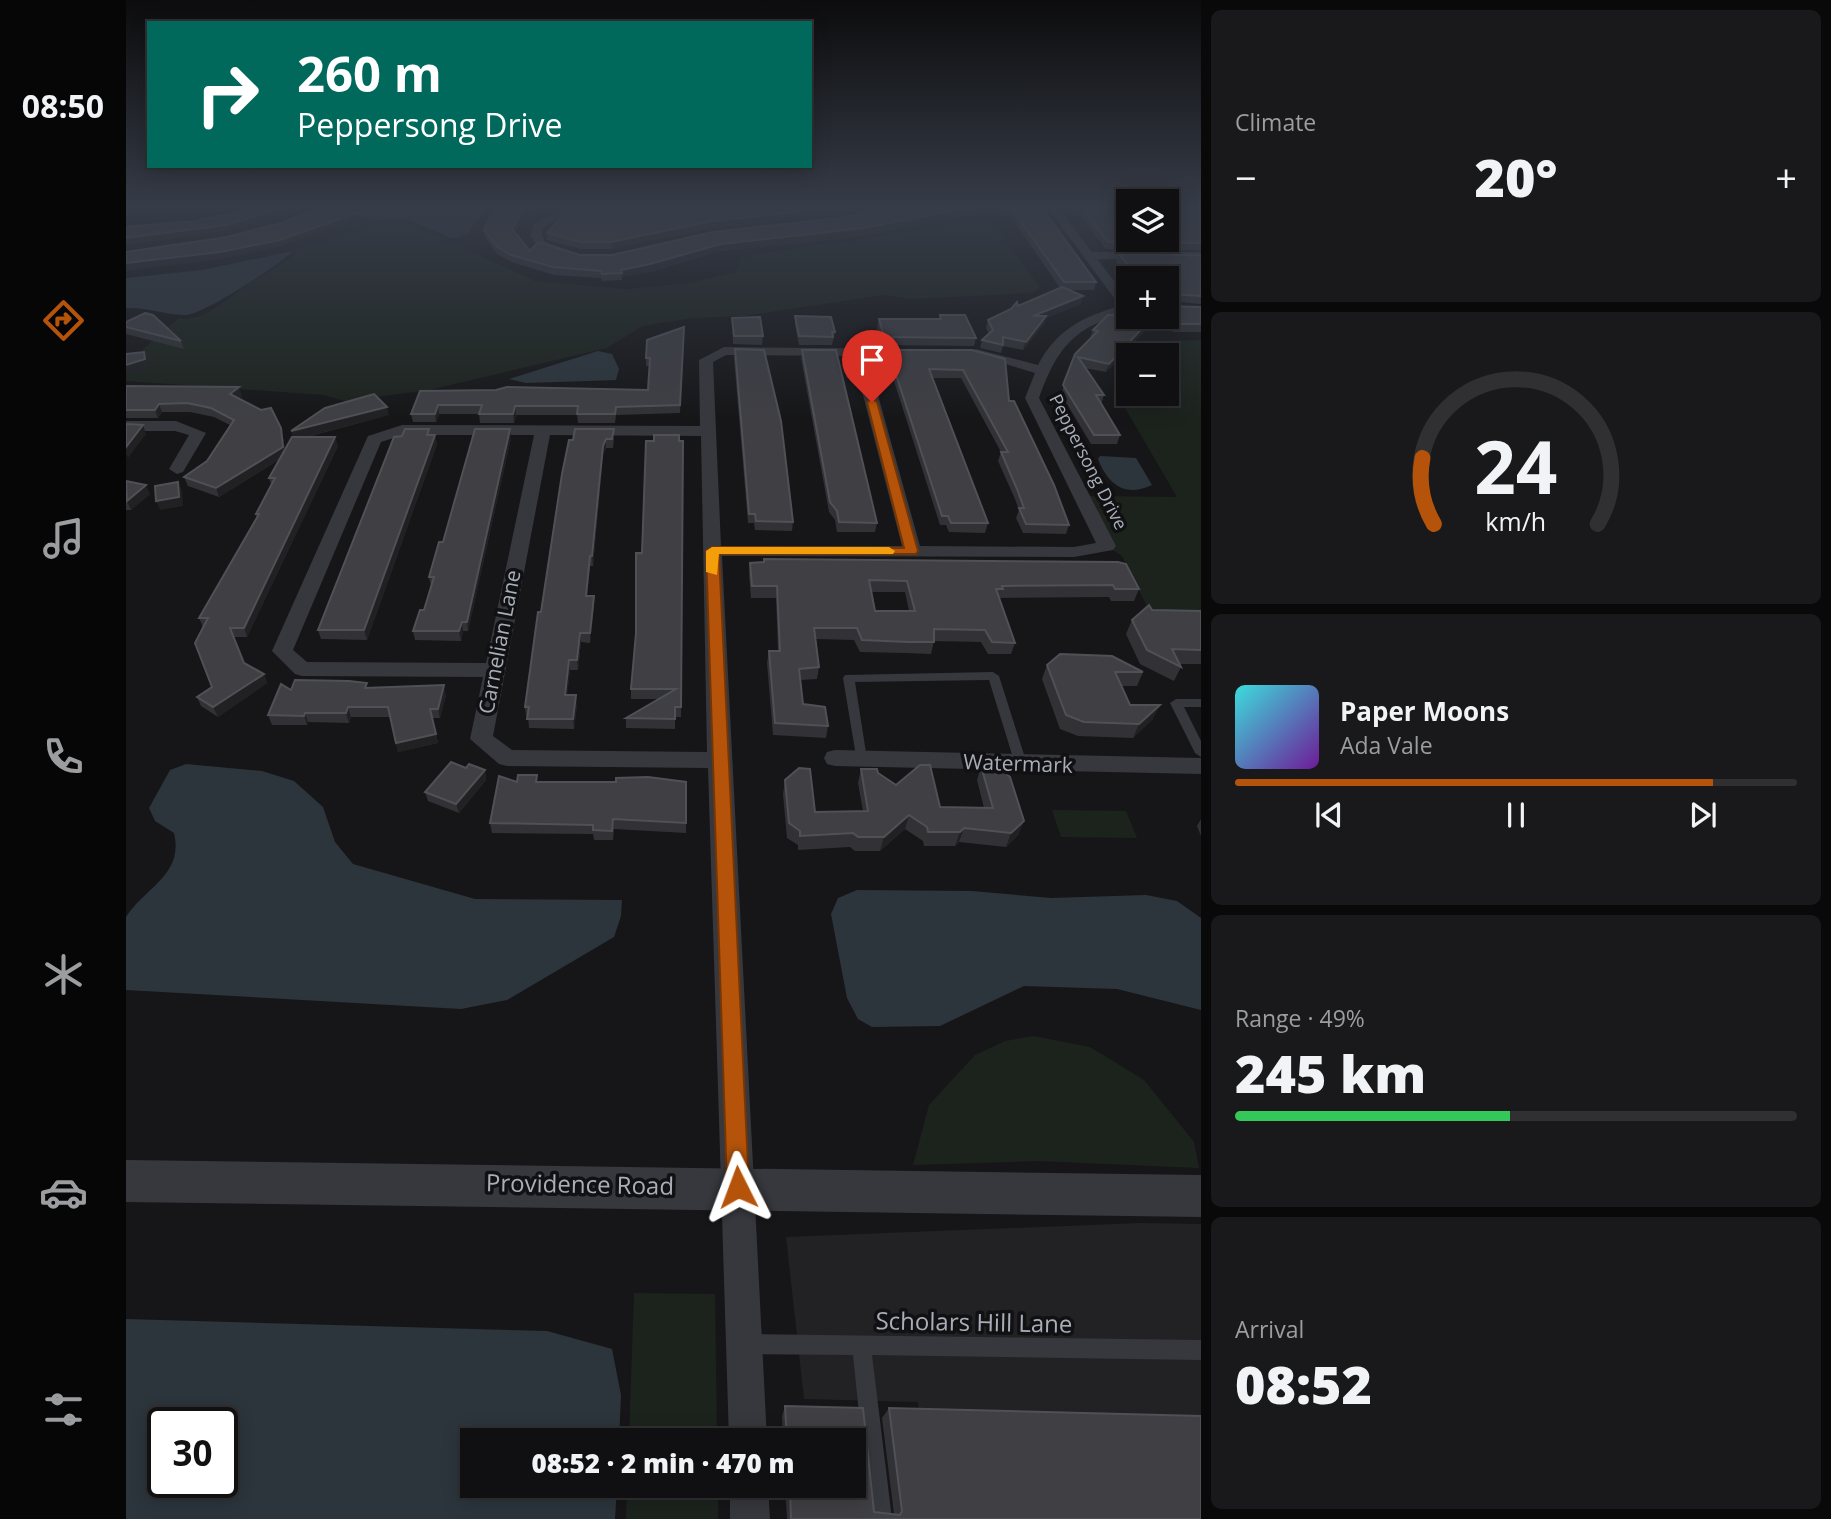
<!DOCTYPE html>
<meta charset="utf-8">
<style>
:root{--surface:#101012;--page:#19191b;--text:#f1f3f6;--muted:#9c9d9f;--line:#303032;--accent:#b45309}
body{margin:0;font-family:"Open Sans",sans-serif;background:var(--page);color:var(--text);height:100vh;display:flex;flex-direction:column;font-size:26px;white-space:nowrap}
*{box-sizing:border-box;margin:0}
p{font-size:23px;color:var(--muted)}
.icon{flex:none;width:38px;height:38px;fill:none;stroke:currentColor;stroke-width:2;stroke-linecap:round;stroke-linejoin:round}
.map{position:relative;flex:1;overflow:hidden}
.side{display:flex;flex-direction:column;gap:10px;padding:10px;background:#09090a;width:630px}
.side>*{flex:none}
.banner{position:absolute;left:21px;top:21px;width:665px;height:147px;border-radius:0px;box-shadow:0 4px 18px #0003,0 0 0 2px var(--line);background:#00695c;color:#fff;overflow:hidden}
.buttons{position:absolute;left:990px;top:189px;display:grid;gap:14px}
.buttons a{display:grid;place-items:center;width:63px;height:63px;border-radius:0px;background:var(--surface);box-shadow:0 4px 18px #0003,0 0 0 2px var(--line);font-size:35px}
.speed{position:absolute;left:21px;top:1407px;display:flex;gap:14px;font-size:35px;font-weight:700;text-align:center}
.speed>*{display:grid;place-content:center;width:91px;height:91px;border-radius:50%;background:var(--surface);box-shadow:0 4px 18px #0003,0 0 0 2px var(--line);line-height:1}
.speed .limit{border:4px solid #111;border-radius:10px;background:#fff;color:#111}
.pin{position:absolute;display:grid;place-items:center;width:60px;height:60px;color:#fff;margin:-72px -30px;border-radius:50% 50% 50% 0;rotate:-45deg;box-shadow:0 0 7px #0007}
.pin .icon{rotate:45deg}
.me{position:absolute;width:77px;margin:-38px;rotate:357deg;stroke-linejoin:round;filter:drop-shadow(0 0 5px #0008)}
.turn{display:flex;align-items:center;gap:24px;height:147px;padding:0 35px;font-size:32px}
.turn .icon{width:91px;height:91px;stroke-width:2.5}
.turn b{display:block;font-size:49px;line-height:60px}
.big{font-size:52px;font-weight:800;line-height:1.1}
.side .tile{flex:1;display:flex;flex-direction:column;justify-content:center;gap:10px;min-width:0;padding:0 24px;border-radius:10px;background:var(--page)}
.side .dial{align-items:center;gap:0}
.dial svg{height:182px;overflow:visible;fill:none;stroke:var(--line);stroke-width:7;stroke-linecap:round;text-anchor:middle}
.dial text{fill:var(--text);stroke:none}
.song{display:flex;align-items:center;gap:21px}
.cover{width:84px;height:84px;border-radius:10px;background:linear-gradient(135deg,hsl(180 70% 55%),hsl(280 70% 35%))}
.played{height:7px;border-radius:4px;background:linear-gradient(90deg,var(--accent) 85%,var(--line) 85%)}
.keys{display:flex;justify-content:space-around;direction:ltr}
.heat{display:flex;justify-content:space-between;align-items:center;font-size:38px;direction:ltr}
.charge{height:10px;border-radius:5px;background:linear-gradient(90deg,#34c759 49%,var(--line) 0)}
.trip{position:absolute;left:334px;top:1428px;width:406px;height:70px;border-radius:0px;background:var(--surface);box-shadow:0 4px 18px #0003,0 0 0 2px var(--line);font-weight:800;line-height:70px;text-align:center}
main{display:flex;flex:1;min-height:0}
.dock{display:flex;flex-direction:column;width:126px;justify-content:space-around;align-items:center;background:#060607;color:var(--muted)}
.dock .icon{width:49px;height:49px}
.dock .active{color:var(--accent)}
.dock b{font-size:32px;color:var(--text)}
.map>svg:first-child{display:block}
.built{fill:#222225}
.green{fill:#1c231d}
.water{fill:#2c353c;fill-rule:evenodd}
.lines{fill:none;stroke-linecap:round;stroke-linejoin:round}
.service{fill:#37383d;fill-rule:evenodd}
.minor{fill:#37383d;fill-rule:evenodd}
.tertiary{fill:#37383d;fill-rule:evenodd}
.wall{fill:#323236;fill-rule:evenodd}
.shaded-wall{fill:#212124}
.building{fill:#3f3f44;stroke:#4f5156;stroke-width:2;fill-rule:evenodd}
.route{fill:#b45309;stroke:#753606;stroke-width:2}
.slow{fill:#f59e0b}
.labels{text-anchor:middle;stroke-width:7;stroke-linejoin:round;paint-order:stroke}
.far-street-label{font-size:18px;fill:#a8adb8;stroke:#111113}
.street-label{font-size:21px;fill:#a8adb8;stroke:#111113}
.near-street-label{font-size:24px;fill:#a8adb8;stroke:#111113}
</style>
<main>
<nav class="dock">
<b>08:50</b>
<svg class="icon active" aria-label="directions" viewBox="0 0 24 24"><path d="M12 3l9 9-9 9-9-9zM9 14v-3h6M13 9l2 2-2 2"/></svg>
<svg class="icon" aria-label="music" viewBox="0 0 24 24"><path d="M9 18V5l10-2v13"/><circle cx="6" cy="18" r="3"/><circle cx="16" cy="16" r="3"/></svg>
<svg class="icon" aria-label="phone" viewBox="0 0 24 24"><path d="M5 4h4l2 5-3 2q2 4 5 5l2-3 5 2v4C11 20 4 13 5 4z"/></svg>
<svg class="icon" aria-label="climate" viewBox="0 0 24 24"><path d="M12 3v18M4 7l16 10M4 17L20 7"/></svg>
<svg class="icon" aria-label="car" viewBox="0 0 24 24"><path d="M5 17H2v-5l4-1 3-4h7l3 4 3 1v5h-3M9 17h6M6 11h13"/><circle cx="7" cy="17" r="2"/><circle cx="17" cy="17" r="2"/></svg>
<svg class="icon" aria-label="filters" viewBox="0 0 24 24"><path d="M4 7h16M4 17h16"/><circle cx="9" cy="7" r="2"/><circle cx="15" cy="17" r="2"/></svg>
</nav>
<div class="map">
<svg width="1075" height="1519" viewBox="0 0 1075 1519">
<rect width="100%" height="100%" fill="#161618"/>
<polygon class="built" points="1015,1223 1075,1224 1075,1519 805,1519 792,1402 678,1399 660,1237"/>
<g class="green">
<path d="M863 219 914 287 907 293 786 299 757 295 618 316 566 318 517 326 481 348 303 390 219 401 198 395 0 381C0 356 35 336 53 318 75 324 103 297 121 285 139 273 156 266 172 251L166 250 235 230 253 221 276 220 409 281 500 289 563 283 610 272 615 257 792 230 838 220Z"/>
<polygon points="1075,340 1075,620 1028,620 996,556 981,546 956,496 1051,497 995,401 995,384 1003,369 1003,394 1041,394 1041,355 1010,355 1015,347 1032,341"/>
<polygon points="926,810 1000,811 1011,838 935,837"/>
<polygon points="907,1036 964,1047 1018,1080 1068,1142 1073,1168 912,1161 787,1165 803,1105 849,1055 879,1041"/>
<polygon points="508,1293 589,1294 591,1440 503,1440"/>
<polygon points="501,1486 592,1486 592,1519 500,1519"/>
</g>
<g class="water">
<polygon points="223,208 355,208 362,210 347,224 343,234 327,239 279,218 247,220 220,211"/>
<path d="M167 251C152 266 78 314 60 315 39 315 21 307 0 308V278L76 270Z"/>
<polygon points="472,351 486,354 493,369 490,380 400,383 383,379"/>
<path d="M974 456 1010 458 1026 485C998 498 982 484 972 459Z"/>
<path d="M60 764 136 771 168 781 197 807 209 842 227 864 349 899 496 900 495 916 488 937 381 1000 335 1009 0 990V917C19 887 58 875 48 833L29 821 23 808 44 770Z"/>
<polygon points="731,890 846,891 925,898 1020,895 1051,901 1075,918 1075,1010 991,989 898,986 814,1026 746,1027 732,1019 721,998 705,914 712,898"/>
<path d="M0 1319 421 1331 486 1349 495 1395 493 1440H346V1486H491L489 1519H0ZM37 1423H96V1482H37Z"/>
</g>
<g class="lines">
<g class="service">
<polygon points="867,672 873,676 901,764 899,767 891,767 889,764 863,680 729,682 741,759 739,762 731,762 717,678 719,675"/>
<polygon points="1050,699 1075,699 1075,707 1058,707 1075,741 1075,757 1069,753 1044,703"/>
<polygon points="620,1334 1075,1340 1075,1360 746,1355 766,1519 744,1519 727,1355 620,1354 613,1351 610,1344 613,1337"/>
</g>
<g class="minor">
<polygon points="436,208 449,208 417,228 416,235 419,242 445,251 445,255 441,257 411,246 404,235 408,224"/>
<path d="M922 208 1003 209V215L934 210 966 252H1075V260L971 259 1003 300V312C948 327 932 346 913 398L990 546 987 550 948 557 596 556 641 1440H603L582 768 381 766 373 764 344 739 357 677 176 676 169 674 146 651 242 436 276 425 574 426 573 360 598 347 797 349 799 352 792 356H741L794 546 948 547 970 543 899 398 909 373 843 353 850 349 912 365C930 330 958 316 994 306ZM600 355 727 356 776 546H595L587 362ZM277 435H408L360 663 181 662 167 650 255 442ZM424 435 575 436 581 752 386 750 367 736Z"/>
<polygon points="0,421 50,421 80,433 57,472 51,474 43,469 63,435 49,431 0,431"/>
<polygon points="709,750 1075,758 1075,774 709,766 701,764 698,758 701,752"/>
<polygon points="604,1486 642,1486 644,1519 604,1519"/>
</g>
<polygon class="tertiary" points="0,1160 1075,1175 1075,1217 0,1202"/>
</g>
<g class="wall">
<polygon points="378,208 422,208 411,214 401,211 389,232 404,251 454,255 486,255 721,217 742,211 586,228 486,249 455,249 421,240 421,233 444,208 916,208 970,282 968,290 942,290 955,304 920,318 918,324 897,350 877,346 875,353 854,348 856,340 863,334 860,328 862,320 934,288 882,212 863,211 737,236 594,251 524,272 496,277 496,280 476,281 475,278 428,275 386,262 371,254 359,237 358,230"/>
<polygon points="955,208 1003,210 1075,210 1075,250 980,249 953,214"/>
<polygon points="993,254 1075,255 1075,304 1043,301 1042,306 1075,307 1075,332 1047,332 1035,317 1041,317 1041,278 1004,278 990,262"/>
<polygon points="814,315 850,338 848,346 757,345 751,328 753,319 813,319"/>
<polygon points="669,316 709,332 706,345 673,345 669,325"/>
<polygon points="606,318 637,336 636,345 607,344"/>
<polygon points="0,322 55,341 58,349 0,334"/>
<polygon points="1021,323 1019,331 980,372 959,368 978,395 975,404 994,435 991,444 965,444 935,394 949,354 964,338 967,330"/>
<polygon points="558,327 554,413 490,415 489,423 452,423 451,415 390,415 388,423 354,423 353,414 313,414 310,422 287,422 285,414 294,391 522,390 524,366 520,366 520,358"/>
<polygon points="609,349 667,522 666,531 629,530 628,523 622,523 608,358"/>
<polygon points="676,350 751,523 749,532 711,532 709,520 703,512 675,358"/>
<polygon points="762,350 846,350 883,401 943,525 940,534 897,533 890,518 893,510 889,499 872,461 875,452 835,378 807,378 862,523 859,533 823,532 820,525 814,525 761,359"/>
<polygon points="0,386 116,396 112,399 157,437 159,450 167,437 263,415 181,437 212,446 121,637 108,637 118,663 138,674 141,683 92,717 75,706 71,697 86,687 77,627 73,618 131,518 130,514 145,484 143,478 154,459 93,497 62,486 58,477 81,461 104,425 88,417 64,412 36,412 32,418 0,418"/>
<polygon points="309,435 311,444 241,640 195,639 192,630"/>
<polygon points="385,438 342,631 337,631 335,641 289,640 287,631 298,610 305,586 303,577 317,542"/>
<polygon points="488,438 487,448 480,448 477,455 467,566 464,566 461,596 468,606 464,643 455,642 452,670 444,670 441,695 451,705 448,729 403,728 402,716 400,716 399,707 443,440"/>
<polygon points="0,481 24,494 5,510 0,510"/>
<polygon points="510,553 555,707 555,717 549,717 549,729 500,728 500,718 534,699 505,699 505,689 510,633"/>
<path d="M992 562 1013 589 1008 601H985L983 597 874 598V599L889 643 885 654H862L855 642 808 641 805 654 780 653 734 652 728 640 690 639 693 667 691 679 675 680 677 704 702 726 700 738 647 735 641 663 643 651H652L650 598H625L623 574 624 563ZM745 592H779L783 611H749Z"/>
<polygon points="1026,610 1075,611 1075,664 1054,664 1055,667 1048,681 1014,664 1000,634 1006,620"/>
<polygon points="921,665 1017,672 1011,686 996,686 1004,705 1027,719 1007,738 952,736 934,729 916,679"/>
<polygon points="242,688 320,695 314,718 306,718 312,743 272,752 264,717 225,717 223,723 182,722 181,725 146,725 142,715 165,690"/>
<polygon points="855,766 898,821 892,835 880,847 833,842 829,846 798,846 797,841 779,829 754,851 729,851 724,847 672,850 672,845 661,838 657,794 659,780 689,812 737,811 732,783 735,769 752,773 770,785 814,807 858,808 851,780"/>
<polygon points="340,768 359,770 360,780 333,813 302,801 299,792"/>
<polygon points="411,782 560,782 560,833 488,829 487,840 468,840 467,834 366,833 364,823"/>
<polygon points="1075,819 1075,836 1071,826"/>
<polygon points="659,1406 737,1408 748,1512 768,1514 756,1418 763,1408 1075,1416 1075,1519 661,1519 659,1486 728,1486 728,1440 657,1440 656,1416"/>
</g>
<g class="shaded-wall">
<polygon points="158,208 181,208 101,231 0,245 0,238"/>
<polygon points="398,208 400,208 401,211 387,236 386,229"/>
<polygon points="411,208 422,208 411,214"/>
<polygon points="707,208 771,208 586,228 486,249 485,242 586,221"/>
<polygon points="842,208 864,208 863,211 737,236 594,251 524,272 496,277 495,270 595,244"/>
<polygon points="231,213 232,219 156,246 96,259 0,271 0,263"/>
<polygon points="957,296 955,304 920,318 918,324 897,350 907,316"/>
<polygon points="1021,323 1019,331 980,372 983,364"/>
<polygon points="18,352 22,367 0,375 0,365"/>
<polygon points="113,387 116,396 106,403 104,394"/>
<polygon points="33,404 36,412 32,418 29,410"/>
<polygon points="312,405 313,414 310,422 309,414"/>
<polygon points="389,406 390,415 388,423 387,414"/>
<polygon points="261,407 263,415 168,440 165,431"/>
<polygon points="17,425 20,434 2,458 0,454 0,447"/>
<polygon points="155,428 157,437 160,455 93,497 90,488"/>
<polygon points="384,429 385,438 342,631 341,622"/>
<polygon points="309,435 311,444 241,640 238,630"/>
<polygon points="209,437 212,446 121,637 118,628"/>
<polygon points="480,439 480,448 477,455 467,566 466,556 477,446"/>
<polygon points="52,482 56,491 57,506 34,510 30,501"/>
<polygon points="20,485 24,494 5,510 1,501"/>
<polygon points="464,556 464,566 460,606 460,596"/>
<polygon points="468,596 468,606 464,643 464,633"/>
<polygon points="336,622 337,631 335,641 333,631"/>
<polygon points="454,633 455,642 452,670 451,660"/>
<polygon points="443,660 444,670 440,705 439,695"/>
<polygon points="138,674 141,683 92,717 87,707"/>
<polygon points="318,685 320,695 314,718 312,709"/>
<polygon points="450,695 451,705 448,729 447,719"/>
<polygon points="1034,705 1027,719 1007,738 1013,724"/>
<polygon points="222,707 225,717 223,723 220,713"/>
<polygon points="179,713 182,722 181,725 178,716"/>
<polygon points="310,734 312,743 272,752 270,743"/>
<polygon points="359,770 360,780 333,813 330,804"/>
<polygon points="783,815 779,829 754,851 758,837"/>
<polygon points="898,821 892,835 880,847 885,833"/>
<polygon points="838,828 833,842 829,846 834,832"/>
</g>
<g class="building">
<polygon points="128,208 158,208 100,225 0,238 0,227 69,221 119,211"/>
<polygon points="195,208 211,208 231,213 154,240 94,252 0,263 0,252 101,237 155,223"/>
<polygon points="378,208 398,208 386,229 404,251 412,242 454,255 486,255 587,232 721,217 752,208 842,208 738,228 595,244 524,264 495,270 496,273 476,274 475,271 427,267 385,255 370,246 358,230 365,215"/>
<polygon points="444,208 707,208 586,221 485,242 455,242 421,233"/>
<polygon points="885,208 916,208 970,282 938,282"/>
<polygon points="956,208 1003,210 1003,240 1041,240 1041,208 1042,210 1075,210 1075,243 982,242"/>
<polygon points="993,254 1075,255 1075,296 1044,294 1042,306 1075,307 1075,324 1050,324 1041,313 1041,278 1012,278"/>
<polygon points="936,287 957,296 907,316 920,316 900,342 877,337 877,345 856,340 867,330 862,320 885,309 891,302 892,306"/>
<polygon points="19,313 27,315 55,341 0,327 0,322"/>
<polygon points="814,315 839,315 850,338 758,337 753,319 815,319"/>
<polygon points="982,315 1002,315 1003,317 1007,317 1021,323 983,364 952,357 978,395 970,395 994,435 968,435 937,385 949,354 972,331 967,330"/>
<polygon points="669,316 705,317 709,332 706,332 707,337 673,336"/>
<polygon points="634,317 637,336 608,336 606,318"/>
<polygon points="558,327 554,405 490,407 489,414 451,414 452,406 389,406 387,414 353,414 356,405 312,405 309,414 285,414 294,391 370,390 381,387 522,390 524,358 520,358 521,340"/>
<polygon points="609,349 638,350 655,421 667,522 630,521 629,514 623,514"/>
<polygon points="676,350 710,350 751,523 713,522 711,511 704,502"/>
<polygon points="762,350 846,350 879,359 883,401 888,401 928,485 943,525 900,524 893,508 898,508 891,489 875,452 882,452 837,370 803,369 862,523 825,523 822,516 816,516"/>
<polygon points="18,352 19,359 0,365 0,354"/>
<polygon points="0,386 113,387 104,394 135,410 145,408 155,428 157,447 90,488 58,477 81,461 108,420 85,408 61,403 33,404 29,410 0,410"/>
<polygon points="248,394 261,407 165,431 199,408"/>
<polygon points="0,424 17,425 0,447"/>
<polygon points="279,429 303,429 301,435 309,435 238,630 192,630 268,437 276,436"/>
<polygon points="349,429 384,429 341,622 336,622 333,631 287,631 294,610 298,610 308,577 303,577 313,542 317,542"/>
<polygon points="449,429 488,429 486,439 480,439 477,446 466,556 464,556 460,596 468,596 464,633 454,633 451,660 443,660 439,695 450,695 447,719 401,719 403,707 399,707 412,612 415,612 436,474 443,440 447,440"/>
<polygon points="528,435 553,435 553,441 557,441 555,707 549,707 549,719 500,718 550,689 505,689 510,633 510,553 516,553 520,441 528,441"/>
<polygon points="166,437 209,437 118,628 104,628 118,663 138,674 87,707 71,697 86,687 69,643 82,618 73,618 133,514 130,514 149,478 143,478"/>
<polygon points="0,481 20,485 1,501"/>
<polygon points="52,482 53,497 30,501 29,486"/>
<path d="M638 559 992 562 1000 564 1013 589H989L987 585 876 586 877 589H870L889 643 866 642 859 630 808 629V642H783L736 640 731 628H688L693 667 673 669 677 704 699 707 702 726 649 723 643 651H654L651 586H626L624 563 638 562ZM743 580 781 581 789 611H749Z"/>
<polygon points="1023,605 1026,610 1075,611 1075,650 1046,649 1055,667 1021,650 1006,620"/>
<polygon points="934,654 986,656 1017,672 989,672 1004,705 1034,705 1013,724 958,722 940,715 921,665"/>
<polygon points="169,680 223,681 241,683 239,688 318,685 312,709 304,709 310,734 270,743 262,707 222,707 220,713 179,713 178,716 142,715 155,684 165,690"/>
<polygon points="325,762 340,768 343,764 359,770 330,804 299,792"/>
<polygon points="794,765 804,765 814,807 867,808 855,766 871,766 884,777 898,821 885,833 838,828 834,832 802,832 801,827 783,815 758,837 732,837 727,833 674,836 674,831 663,823 659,780 673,768 684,769 689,812 742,811 735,769 751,769 752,773 770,785"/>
<polygon points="392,775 411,775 410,782 490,782 490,778 522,777 560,782 560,823 487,819 486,831 467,830 467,825 364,823 373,776 391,782"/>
<polygon points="659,1406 737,1408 748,1512 774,1515 776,1511 763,1408 1075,1416 1075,1519 665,1519 664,1486 728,1486 728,1440 661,1440"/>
</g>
<linearGradient id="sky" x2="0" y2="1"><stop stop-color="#0c0c0d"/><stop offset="0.49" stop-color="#363c48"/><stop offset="1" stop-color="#363c48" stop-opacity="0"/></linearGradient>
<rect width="1075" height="421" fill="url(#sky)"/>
<polygon class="route" points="746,399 751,402 792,551 790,554 593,554 623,1187 620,1195 612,1198 604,1195 601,1187 580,551 586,547 778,548 741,402"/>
<polygon class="slow" points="763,547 769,551 767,554 593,554 591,575 580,572 580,551 586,547"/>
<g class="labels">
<g class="far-street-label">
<text transform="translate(962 462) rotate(63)" y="6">Peppersong Drive</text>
</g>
<g class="street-label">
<text transform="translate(374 642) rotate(-79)" y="7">Carnelian Lane</text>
<text transform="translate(892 764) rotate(2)" y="7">Watermark</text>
</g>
<g class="near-street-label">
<text transform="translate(454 1185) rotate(1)" y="8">Providence Road</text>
<text transform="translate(848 1323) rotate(1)" y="8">Scholars Hill Lane</text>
</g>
</g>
</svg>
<div class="buttons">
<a><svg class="icon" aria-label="layers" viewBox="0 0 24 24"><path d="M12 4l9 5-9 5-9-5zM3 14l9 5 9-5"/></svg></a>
<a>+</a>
<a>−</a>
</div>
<div class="speed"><div class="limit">30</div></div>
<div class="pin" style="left:746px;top:402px;background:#d93025"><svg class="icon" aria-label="arrive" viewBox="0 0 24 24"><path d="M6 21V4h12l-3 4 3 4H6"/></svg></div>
<svg class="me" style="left:612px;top:1187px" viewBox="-20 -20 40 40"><path d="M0-17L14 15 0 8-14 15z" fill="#b45309" stroke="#fff" stroke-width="4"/></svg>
<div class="trip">08:52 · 2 min · 470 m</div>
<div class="banner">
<div class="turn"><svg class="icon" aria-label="right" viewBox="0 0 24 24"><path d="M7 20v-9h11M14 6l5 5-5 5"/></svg><div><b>260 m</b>Peppersong Drive</div></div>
</div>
</div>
<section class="side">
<div class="tile"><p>Climate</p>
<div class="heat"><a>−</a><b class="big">20°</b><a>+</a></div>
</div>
<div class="tile dial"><svg viewBox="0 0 100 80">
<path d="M14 69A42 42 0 1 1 86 69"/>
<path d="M14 69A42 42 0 0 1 9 40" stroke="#b45309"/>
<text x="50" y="56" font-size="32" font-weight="700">24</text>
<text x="50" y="72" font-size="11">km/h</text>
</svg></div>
<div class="tile">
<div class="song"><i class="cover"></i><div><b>Paper Moons</b><p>Ada Vale</p></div></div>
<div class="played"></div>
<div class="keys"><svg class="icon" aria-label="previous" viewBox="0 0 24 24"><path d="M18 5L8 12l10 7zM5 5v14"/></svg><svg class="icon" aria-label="pause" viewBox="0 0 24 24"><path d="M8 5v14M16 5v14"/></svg><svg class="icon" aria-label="next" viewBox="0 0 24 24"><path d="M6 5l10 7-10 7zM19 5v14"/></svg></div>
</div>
<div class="tile"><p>Range · 49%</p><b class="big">245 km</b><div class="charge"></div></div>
<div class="tile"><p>Arrival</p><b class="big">08:52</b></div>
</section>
</main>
